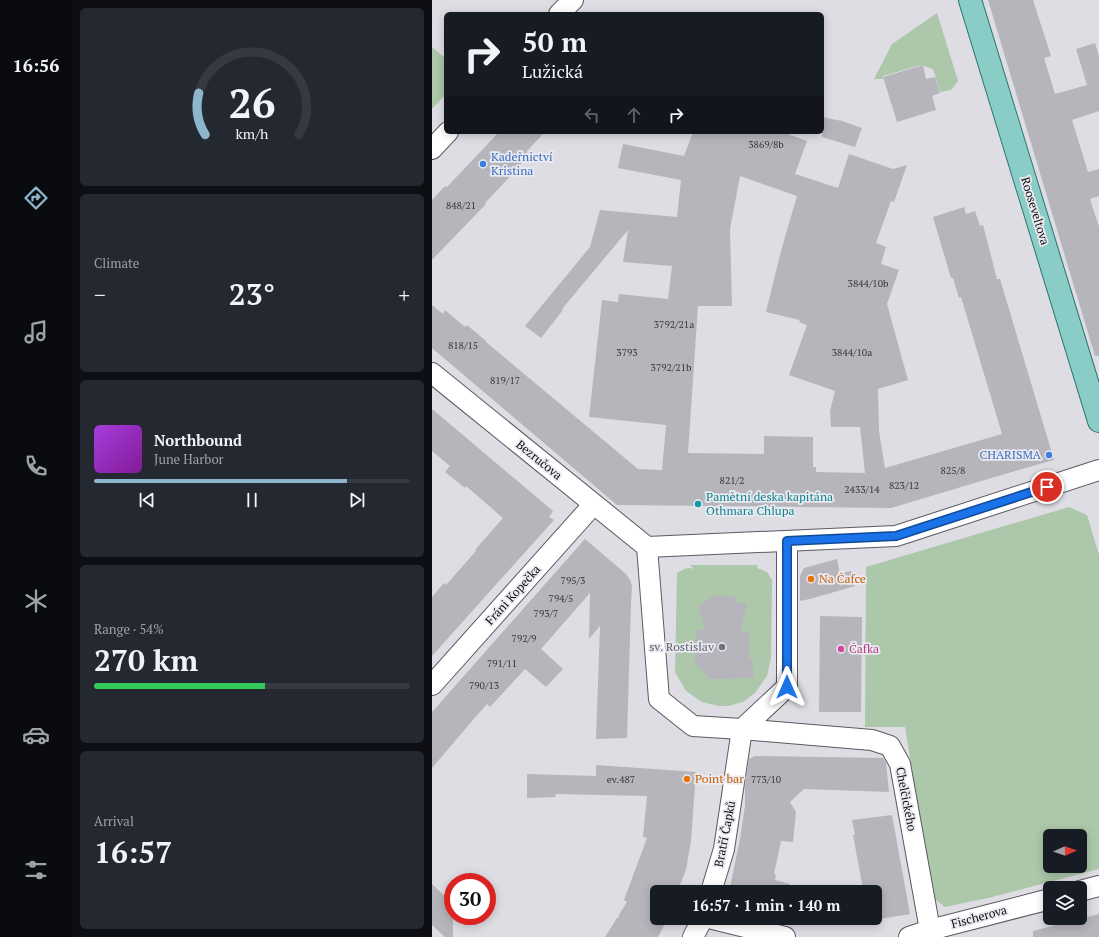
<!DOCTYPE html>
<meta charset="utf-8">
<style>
:root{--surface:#171b24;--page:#242831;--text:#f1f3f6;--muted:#9ea1a6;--line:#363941;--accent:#8db6cd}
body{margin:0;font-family:"PT Serif",serif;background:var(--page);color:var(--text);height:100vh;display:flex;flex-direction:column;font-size:15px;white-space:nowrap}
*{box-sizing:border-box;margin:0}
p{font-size:13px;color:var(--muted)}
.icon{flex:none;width:22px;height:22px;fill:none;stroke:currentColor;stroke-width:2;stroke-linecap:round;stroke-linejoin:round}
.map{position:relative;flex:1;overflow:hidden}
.side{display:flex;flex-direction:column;gap:8px;padding:8px;background:#0d0f14;width:360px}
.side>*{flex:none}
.banner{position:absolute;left:12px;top:12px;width:380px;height:122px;border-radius:6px;box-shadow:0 2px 10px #0003;background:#171b24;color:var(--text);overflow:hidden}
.needle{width:26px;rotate:88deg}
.buttons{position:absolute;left:611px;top:829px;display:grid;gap:8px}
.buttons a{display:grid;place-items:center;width:44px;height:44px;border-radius:6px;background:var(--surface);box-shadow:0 2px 10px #0003;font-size:20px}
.speed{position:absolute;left:12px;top:873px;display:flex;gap:8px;font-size:20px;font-weight:700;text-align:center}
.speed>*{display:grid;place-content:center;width:52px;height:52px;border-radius:50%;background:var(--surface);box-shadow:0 2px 10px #0003;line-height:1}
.speed .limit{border:6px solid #d22;background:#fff;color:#111}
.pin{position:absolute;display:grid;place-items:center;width:34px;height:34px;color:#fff;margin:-17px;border:2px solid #fff;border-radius:50%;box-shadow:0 1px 4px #0007}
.me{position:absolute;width:44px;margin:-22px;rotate:0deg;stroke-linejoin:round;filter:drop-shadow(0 0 3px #0008)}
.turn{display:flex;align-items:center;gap:14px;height:84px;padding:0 12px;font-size:18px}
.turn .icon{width:52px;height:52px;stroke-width:2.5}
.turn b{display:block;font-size:28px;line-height:34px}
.lanes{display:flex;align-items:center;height:38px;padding:0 12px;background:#0003;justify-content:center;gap:20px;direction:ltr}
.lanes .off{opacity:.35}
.big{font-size:30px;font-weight:700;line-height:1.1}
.side .widget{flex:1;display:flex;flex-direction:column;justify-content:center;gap:6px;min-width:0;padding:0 14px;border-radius:6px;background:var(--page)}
.side .dial{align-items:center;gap:0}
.dial svg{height:104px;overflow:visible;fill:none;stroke:var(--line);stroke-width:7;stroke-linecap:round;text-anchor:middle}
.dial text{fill:var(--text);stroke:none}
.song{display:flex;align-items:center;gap:12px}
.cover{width:48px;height:48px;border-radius:6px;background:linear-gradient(135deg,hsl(280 70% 55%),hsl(290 70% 35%))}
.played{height:4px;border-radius:2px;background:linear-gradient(90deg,var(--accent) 80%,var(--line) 80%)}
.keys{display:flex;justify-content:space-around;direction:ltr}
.heat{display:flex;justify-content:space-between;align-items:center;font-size:22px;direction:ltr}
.charge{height:6px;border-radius:3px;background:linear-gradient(90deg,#34c759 54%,var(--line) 0)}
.trip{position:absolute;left:218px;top:885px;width:232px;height:40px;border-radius:6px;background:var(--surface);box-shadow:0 2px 10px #0003;font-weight:700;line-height:40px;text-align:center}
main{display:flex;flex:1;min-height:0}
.dock{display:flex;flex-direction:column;width:72px;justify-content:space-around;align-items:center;background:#090b0e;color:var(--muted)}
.dock .icon{width:28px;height:28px}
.dock .current{color:var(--accent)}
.dock b{font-size:18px;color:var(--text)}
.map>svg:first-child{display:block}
.green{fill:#acc7a9;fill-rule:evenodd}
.building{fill:#b5b5bb;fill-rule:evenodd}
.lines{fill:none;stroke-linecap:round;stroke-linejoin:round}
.minor-casing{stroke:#5a5a60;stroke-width:22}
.major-casing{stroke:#2c746e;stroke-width:24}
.minor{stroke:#fff;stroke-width:20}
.major{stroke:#8acdc7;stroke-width:22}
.route-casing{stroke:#114b97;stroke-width:10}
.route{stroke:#1a73e8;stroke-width:7}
.shop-dot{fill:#3f7fe0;stroke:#ebeaf1;stroke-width:1.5}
.culture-dot{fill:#0f9aa8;stroke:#ebeaf1;stroke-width:1.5}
.food-dot{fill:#e8710a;stroke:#ebeaf1;stroke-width:1.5}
.worship-dot{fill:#6b7280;stroke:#ebeaf1;stroke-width:1.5}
.hotel-dot{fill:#d1479c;stroke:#ebeaf1;stroke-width:1.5}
.labels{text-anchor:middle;stroke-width:3.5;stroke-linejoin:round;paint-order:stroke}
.number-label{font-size:10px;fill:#38383b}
.shop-label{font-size:12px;fill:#366cbe;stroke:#ebeaf1;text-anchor:start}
.street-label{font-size:12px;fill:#0e0e10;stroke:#ebeaf1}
.culture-label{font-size:12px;fill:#0d838f;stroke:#ebeaf1;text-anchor:start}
.food-label{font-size:12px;fill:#c56008;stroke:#ebeaf1;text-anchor:start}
.worship-label{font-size:12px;fill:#5b616d;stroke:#ebeaf1;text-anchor:end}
.hotel-label{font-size:12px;fill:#b23c85;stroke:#ebeaf1;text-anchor:start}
</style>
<main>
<nav class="dock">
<b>16:56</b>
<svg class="icon current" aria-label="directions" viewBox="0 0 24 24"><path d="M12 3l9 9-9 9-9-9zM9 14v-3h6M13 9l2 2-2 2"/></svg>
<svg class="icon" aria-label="music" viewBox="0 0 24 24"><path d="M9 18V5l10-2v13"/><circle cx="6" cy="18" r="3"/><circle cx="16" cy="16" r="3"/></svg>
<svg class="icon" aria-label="phone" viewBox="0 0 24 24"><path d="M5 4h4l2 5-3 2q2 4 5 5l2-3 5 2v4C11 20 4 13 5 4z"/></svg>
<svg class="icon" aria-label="climate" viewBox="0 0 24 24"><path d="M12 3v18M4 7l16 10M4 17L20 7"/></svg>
<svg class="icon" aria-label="car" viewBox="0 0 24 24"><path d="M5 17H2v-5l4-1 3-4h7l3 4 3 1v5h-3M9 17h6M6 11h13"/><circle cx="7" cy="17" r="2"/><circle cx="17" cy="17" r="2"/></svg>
<svg class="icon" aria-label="filters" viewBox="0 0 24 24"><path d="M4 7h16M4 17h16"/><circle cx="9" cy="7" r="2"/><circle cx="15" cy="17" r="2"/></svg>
</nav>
<section class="side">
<div class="widget dial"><svg viewBox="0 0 100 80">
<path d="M14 69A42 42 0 1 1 86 69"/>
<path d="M14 69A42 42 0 0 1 9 37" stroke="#8db6cd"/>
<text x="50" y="56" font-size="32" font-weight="700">26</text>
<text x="50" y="72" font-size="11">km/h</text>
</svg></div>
<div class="widget"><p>Climate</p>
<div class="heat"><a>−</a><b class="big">23°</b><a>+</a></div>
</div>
<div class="widget">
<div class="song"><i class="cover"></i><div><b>Northbound</b><p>June Harbor</p></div></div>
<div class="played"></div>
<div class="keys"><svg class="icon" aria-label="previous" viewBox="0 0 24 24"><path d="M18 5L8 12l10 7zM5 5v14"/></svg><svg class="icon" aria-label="pause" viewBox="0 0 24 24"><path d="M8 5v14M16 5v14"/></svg><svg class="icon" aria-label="next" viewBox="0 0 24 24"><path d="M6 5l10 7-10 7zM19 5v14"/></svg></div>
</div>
<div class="widget"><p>Range · 54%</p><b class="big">270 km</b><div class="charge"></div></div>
<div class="widget"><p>Arrival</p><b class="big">16:57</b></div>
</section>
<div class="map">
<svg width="667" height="937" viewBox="0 0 667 937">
<rect width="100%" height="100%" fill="#dedde4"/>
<g class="green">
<polygon points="505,13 526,81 519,90 508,92 501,69 489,65 451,76 451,79 442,79 460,44"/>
<polygon points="0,47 14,59 14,94 1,108 0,108"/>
<path d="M637 507 655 515 667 555V869L556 898 513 907 501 898 473 727H433L434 567ZM618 836H648V866H618Z"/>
<path d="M258 565H326L325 568 335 572 340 580 339 658 335 676 323 693 311 702 296 706H287L270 702 254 691 243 672 245 573C250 570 255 566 262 569Z"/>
</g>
<g class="building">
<polygon points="556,0 601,0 619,56 612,58 623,94 655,85 644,49 663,43 667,56 667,111 640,120 656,172 667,169 667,196 658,199 667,227 667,356 663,356"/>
<polygon points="491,65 494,79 503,77 508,93 500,96 504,110 465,122 451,77"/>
<polygon points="390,117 410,121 430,128 423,147 390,137"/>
<polygon points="67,132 113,132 94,152 97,155 84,169 85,169 53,203 54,204 0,260 0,200 13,186 15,187"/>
<path d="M261 132H350L375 141 363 174 406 188 417 154 461 169 475 165 462 202 459 201 444 243 454 247 449 264 467 270 455 304 476 380 446 389 447 431 453 468 570 434 529 297 527 298 521 278H519L501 217 532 207 534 214 543 211 548 226 551 225 565 279H568L622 460 566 476 459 508 185 505 0 348V305L11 314 13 310 33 327 35 325 54 341V342L206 469 230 470 234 425 157 417 170 300 186 302 187 294 236 299 240 266 191 262 196 230 130 309 131 310 109 338 93 326 158 247 168 210 245 217 249 180 186 168 191 144 252 156ZM308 176 365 196 349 251 334 312 368 320 367 322 375 325 357 375 403 391 398 411 399 427H428L433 473 384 472V467H381V437L332 436V454L256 453 266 306H300L298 229Z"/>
<polygon points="0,409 121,511 117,517 122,520 0,656 0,597 12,583 14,585 44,551 43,550 71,518 34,486 33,488 13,472 18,466 0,451"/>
<polygon points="153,539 194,574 198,580 200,586 199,604 195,738 164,739 168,626 157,639 158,593 109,649 131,669 114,687 93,669 58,707 55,704 46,714 0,768 0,712"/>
<polygon points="405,559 408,574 419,571 423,586 378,599 368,601 368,576 372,568"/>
<polygon points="282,595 304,597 304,602 315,604 308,631 317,631 317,659 321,659 321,678 303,678 303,679 278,679 263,663 264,630 274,630 266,606"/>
<polygon points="388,616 430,617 429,712 387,712"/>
<polygon points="323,756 451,758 454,762 457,792 372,789 358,802 364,812 361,842 349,841 342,874 344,875 343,880 358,884 357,886 380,891 410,891 410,889 431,889 421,835 423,835 420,820 460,815 478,914 428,922 393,922 364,918 443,918 443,892 297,892 308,839 313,805 313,787 317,759"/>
<polygon points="164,765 264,772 259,841 254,870 245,892 225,892 225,918 236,918 226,937 173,937 185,918 186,918 188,913 195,902 192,900 215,838 211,837 215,796 124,794 123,797 95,798 95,774 164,776"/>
<polygon points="0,884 21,904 21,937 13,937 0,925"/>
<polygon points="667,914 667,937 601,937 601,931"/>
</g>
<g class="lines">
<defs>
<g id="minor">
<polyline points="127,14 141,0"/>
<polyline points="0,149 16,132"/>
<polyline points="0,373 215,547"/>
<polyline points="215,547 464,536 667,470"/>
<polyline points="215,547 227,699 261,726 310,729 355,687 355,541"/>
<polyline points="0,685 161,505"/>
<polyline points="648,891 667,886"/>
<polyline points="279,892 292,849 310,729 440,740 458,746 468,764 498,930"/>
<polyline points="277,918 353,937"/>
<polyline points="261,937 271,918"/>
<polyline points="477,937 498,930 618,899"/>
</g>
<polyline id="major" points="538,0 667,421"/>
</defs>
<use href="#minor" class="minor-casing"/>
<use href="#major" class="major-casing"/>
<use href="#minor" class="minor"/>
<use href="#major" class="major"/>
</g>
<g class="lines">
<defs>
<polyline id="route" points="355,687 355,541 464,536 615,487"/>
</defs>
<use href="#route" class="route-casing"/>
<use href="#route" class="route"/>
</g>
<g class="shop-dot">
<circle cx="51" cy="164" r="4"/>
<circle cx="617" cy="455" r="4"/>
</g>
<circle class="culture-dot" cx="266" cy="504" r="4"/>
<g class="food-dot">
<circle cx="379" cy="579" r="4"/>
<circle cx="255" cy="779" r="4"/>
</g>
<circle class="worship-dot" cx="290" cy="647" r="4"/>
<circle class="hotel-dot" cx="409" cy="649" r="4"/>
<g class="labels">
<g class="number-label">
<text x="334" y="148">3869/8b</text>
<text x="29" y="209">848/21</text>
<text x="436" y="287">3844/10b</text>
<text x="242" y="328">3792/21a</text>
<text x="31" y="349">818/15</text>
<text x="195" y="356">3793</text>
<text x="420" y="356">3844/10a</text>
<text x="239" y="371">3792/21b</text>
<text x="73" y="384">819/17</text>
<text x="521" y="474">825/8</text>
<text x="300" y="484">821/2</text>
<text x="472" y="489">823/12</text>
<text x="430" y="493">2433/14</text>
<text x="141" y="584">795/3</text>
<text x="129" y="602">794/5</text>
<text x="114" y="617">793/7</text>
<text x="92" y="642">792/9</text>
<text x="70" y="667">791/11</text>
<text x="52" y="689">790/13</text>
<text x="189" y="783">ev.487</text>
<text x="334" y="783">773/10</text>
</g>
<g class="shop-label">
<text x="59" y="161">Kadeřnictví<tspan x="59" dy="14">Kristina</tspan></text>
<text x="609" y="459" text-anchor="end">CHARISMA</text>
</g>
<g class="street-label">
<text transform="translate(603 211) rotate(73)" y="4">Rooseveltova</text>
<text transform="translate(107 460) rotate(39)" y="4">Bezručova</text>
<text transform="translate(81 595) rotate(-48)" y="4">Fráni Kopečka</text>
<text transform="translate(474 799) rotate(79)" y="4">Chelčického</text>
<text transform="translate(293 834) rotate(-79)" y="4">Bratří Čapků</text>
<text transform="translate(547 917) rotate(-15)" y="4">Fischerova</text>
</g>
<g class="culture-label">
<text x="274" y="501">Pamětní deska kapitána<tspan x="274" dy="14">Othmara Chlupa</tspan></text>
</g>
<g class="food-label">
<text x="387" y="583">Na Čafce</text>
<text x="263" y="783">Point bar</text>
</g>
<g class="worship-label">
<text x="282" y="651">sv. Rostislav</text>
</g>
<g class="hotel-label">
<text x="417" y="653">Čafka</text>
</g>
</g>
</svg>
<div class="buttons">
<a><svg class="needle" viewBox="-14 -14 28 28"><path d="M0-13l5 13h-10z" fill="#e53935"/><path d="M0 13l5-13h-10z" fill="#9ea1a6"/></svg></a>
<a><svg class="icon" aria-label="layers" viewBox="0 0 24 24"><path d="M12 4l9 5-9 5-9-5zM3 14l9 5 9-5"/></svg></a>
</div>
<div class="speed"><div class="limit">30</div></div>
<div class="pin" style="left:615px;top:487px;background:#d93025"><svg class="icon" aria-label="arrive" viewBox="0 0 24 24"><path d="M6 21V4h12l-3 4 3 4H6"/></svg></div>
<svg class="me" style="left:355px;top:687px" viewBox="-20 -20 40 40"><path d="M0-17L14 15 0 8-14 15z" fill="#1a73e8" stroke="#fff" stroke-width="4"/></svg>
<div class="trip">16:57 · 1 min · 140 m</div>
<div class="banner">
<div class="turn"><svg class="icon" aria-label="right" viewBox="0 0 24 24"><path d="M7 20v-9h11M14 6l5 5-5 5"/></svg><div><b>50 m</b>Lužická</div></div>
<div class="lanes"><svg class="icon off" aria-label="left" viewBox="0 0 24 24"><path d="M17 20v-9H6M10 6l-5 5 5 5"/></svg><svg class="icon off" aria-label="ahead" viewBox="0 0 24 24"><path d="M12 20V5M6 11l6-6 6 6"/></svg><svg class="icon" aria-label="right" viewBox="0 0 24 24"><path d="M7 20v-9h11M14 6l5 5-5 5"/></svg></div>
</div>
</div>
</main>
